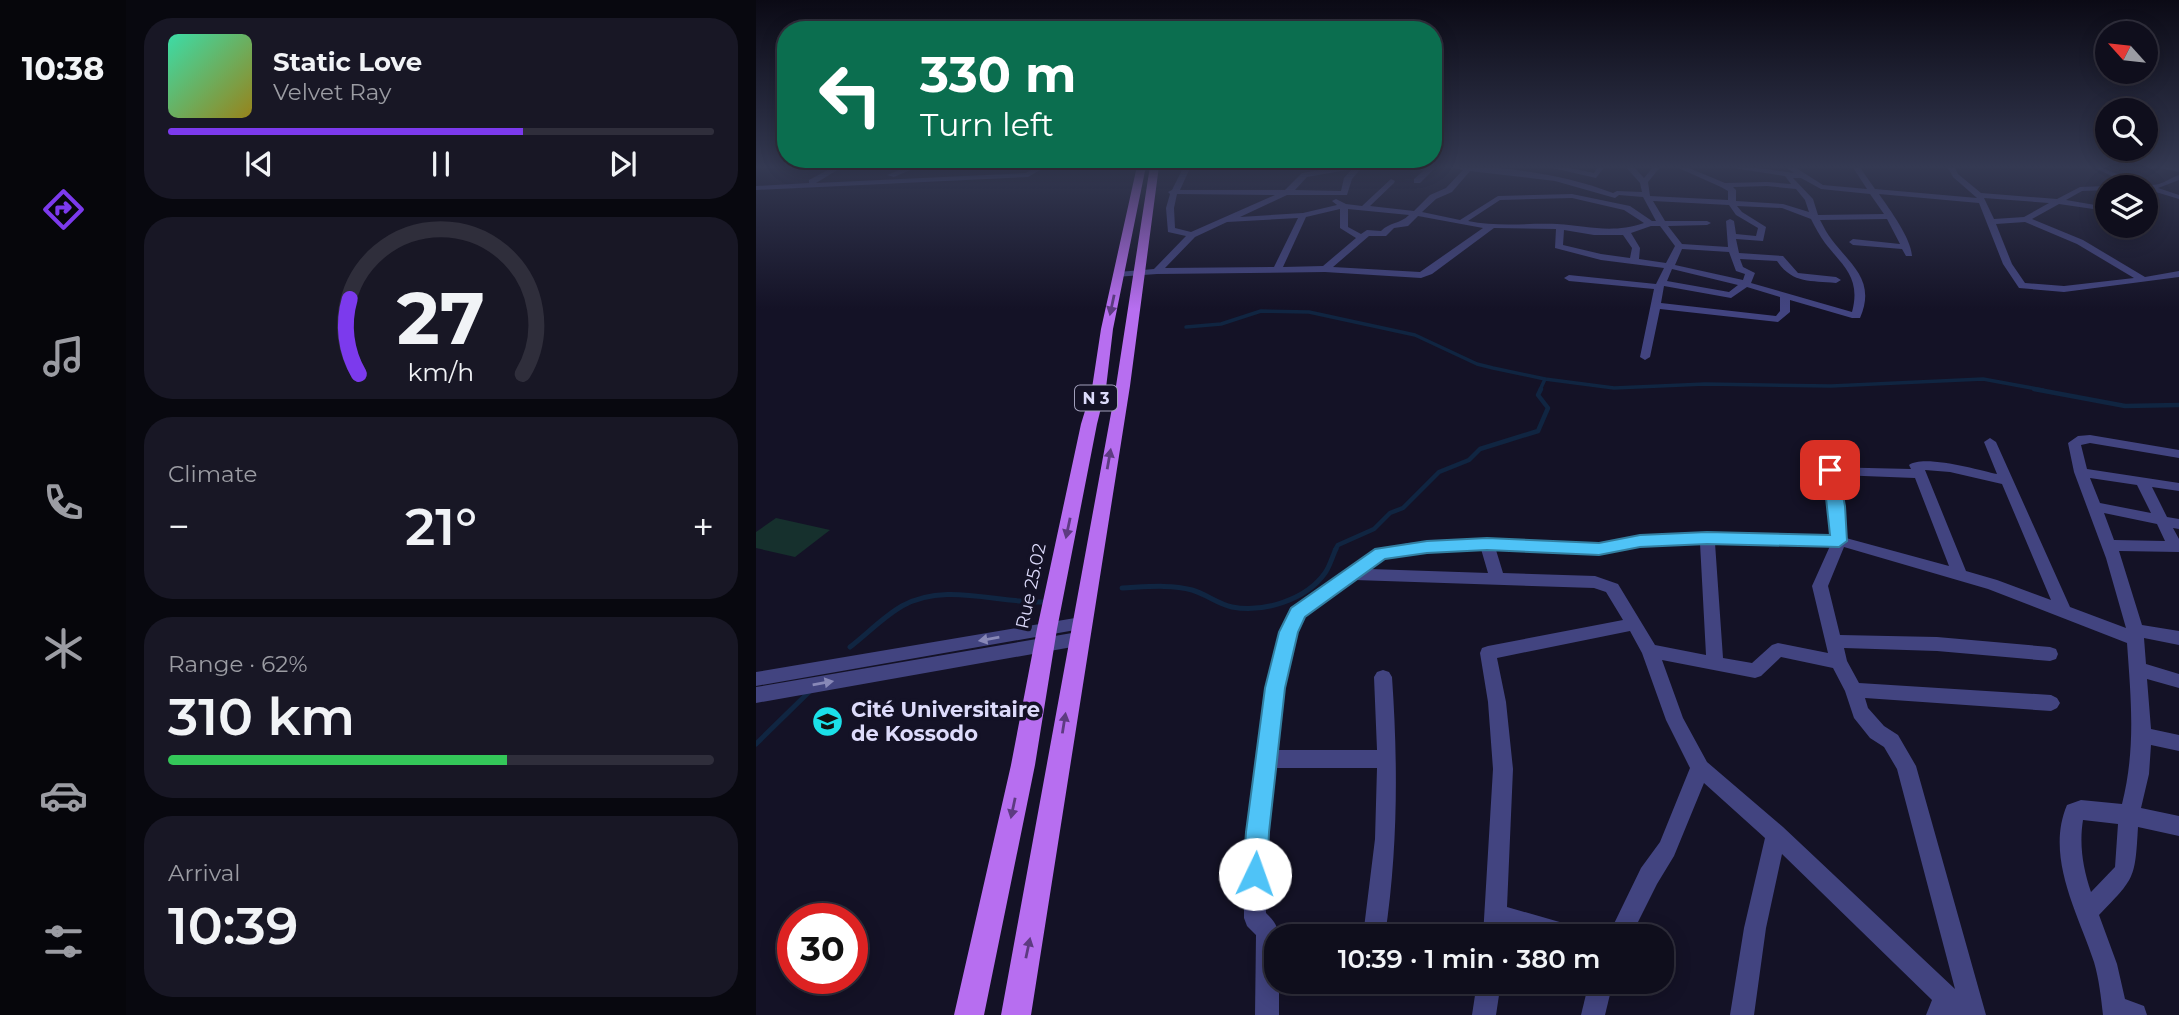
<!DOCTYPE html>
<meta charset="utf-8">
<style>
:root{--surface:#0f0e1c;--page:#181725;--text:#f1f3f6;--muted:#9b9ca3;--line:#2f2e3b;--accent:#7c3aed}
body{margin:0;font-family:Montserrat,sans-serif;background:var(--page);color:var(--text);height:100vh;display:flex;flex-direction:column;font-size:26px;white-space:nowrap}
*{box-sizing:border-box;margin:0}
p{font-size:23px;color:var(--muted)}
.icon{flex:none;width:38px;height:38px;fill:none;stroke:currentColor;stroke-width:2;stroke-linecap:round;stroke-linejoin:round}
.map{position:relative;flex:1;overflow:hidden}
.sheet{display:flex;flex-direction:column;gap:18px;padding:18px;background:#08080f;width:630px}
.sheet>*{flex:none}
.banner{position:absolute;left:21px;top:21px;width:665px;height:147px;border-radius:28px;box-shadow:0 4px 18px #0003,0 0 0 2px var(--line);background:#0b6e4f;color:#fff;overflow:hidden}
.needle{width:46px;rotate:297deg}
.buttons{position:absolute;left:1339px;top:21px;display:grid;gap:14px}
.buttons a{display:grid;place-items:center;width:63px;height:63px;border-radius:50%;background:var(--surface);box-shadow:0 4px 18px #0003,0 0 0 2px var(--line);font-size:35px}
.speed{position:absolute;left:21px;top:903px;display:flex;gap:14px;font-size:35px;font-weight:700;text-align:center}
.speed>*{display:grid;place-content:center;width:91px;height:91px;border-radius:50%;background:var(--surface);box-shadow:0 4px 18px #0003,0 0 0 2px var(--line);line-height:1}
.speed .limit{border:10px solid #d22;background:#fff;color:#111}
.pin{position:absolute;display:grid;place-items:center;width:60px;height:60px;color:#fff;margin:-30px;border-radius:14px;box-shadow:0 4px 10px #0006}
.me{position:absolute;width:77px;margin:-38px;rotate:3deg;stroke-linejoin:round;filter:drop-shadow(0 0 5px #0008)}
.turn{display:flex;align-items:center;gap:24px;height:147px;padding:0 28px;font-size:32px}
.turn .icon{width:91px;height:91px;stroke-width:2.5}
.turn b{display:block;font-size:49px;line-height:60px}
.big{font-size:52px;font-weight:600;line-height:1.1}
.sheet .card{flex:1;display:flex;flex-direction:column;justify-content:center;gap:10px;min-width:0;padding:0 24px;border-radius:28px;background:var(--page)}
.sheet .dial{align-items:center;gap:0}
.dial svg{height:182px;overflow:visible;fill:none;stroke:var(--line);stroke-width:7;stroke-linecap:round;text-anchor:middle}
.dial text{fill:var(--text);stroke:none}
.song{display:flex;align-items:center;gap:21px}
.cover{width:84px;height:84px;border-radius:10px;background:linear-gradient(135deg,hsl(160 70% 55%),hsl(50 70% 35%))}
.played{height:7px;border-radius:4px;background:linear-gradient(90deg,var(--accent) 65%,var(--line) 65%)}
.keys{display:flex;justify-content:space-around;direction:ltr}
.heat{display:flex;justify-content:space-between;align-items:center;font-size:38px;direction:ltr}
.charge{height:10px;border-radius:5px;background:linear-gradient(90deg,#34c759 62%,var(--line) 0)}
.trip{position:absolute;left:508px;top:924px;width:410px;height:70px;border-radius:28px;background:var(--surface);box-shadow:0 4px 18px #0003,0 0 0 2px var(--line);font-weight:600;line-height:70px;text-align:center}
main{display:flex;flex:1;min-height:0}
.tab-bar{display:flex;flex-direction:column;width:126px;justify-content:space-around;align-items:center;background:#06060b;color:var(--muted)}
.tab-bar .icon{width:49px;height:49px}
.tab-bar .selected{color:var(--accent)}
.tab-bar b{font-size:32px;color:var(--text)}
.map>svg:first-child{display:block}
.green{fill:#16302d}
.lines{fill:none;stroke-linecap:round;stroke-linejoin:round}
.stream-far2{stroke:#102541;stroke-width:3.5}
.stream-far1{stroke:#102541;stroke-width:4.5}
.stream{stroke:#102541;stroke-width:5}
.street{fill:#424480;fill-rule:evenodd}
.primary{fill:#b76ef0;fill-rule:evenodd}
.oneway{fill:#5d3b81}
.oneway2{fill:#8888b7}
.route{fill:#4fc3f7;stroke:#337fa1;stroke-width:2}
.labels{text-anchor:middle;stroke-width:7;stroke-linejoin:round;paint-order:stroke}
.shield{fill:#141226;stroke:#a19fbb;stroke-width:2}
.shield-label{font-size:16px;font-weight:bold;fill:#dddbfb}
.street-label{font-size:18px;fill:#dddbfb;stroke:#141226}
.near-poi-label{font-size:21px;font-weight:bold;fill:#dddbfb;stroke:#141226;text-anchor:start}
</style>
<main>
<nav class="tab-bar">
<b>10:38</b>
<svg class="icon selected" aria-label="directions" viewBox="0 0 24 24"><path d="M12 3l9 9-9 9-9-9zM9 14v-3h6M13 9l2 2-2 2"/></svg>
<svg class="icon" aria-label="music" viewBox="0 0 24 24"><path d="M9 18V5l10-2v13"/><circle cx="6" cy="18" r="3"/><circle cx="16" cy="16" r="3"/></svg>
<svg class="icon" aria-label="phone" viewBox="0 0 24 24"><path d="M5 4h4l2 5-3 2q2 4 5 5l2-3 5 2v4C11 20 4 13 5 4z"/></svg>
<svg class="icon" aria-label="climate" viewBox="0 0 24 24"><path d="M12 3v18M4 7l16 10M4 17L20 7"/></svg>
<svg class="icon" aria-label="car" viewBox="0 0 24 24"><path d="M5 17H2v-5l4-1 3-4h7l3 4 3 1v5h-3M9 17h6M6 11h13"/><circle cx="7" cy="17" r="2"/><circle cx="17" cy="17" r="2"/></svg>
<svg class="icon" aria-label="filters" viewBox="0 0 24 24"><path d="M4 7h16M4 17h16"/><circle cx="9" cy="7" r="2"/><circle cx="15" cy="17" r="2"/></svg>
</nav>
<section class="sheet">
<div class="card">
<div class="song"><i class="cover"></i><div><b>Static Love</b><p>Velvet Ray</p></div></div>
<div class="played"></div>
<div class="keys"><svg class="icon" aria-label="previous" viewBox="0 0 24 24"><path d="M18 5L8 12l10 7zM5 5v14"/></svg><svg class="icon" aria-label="pause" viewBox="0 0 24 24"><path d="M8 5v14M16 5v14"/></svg><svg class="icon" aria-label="next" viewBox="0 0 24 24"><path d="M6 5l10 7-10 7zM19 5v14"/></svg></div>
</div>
<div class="card dial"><svg viewBox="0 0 100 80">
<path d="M14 69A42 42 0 1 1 86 69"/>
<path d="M14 69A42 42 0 0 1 10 36" stroke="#7c3aed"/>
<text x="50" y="56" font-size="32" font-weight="700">27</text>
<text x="50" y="72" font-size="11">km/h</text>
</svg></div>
<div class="card"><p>Climate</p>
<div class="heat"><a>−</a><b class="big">21°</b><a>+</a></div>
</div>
<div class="card"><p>Range · 62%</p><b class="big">310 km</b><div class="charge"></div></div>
<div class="card"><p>Arrival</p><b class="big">10:39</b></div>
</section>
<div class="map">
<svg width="1423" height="1015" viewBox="0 0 1423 1015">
<rect width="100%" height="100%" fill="#141226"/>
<polygon class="green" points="20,518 74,530 39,557 0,548 0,532"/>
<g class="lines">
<g class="stream-far2">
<polyline points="430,327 465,324 505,311 553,312 659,335 721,364 737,368 789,379 858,388 949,384 1075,386 1227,379 1287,390"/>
<polyline points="784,390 789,379"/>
</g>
<g class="stream-far1">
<polyline points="1278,389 1369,406 1423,405"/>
<polyline points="579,550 582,545 618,529 634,513 647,508 683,472 713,460 724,449 782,431 792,408 782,395 785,389"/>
</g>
<g class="stream">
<path d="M366 588C389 587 414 584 436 590 450 594 462 604 476 607 507 613 550 600 569 573 574 566 576 557 580 549"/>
<path d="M94 647C111 634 127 617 146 606 189 582 239 603 286 602"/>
<polyline points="0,744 54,691"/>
</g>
<g class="street">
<polygon points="79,166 88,166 60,183 270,173 282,166 291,166 272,177 0,190 0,186 53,183 53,180"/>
<polygon points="153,166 164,166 138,177 131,175"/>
<path d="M428 166H435L424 190H529L546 173 588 166H607L596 179 591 195H531L484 217 547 213 581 205 576 201 580 199 590 204 606 206 635 179 639 181 638 183 614 206 658 211 674 195 690 188 707 170 691 166C746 166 805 173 857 193L861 191 886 192 884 183 869 166H877L888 178 898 166H905L892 182 894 196 972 200V191L965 187 918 166H928L969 183 1011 182 1035 184 1029 176 964 166H987L1038 173 1028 166H1037L1067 185 1111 189 1096 166H1103L1119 189 1221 198 1197 177 1191 166H1198L1202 174 1225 193 1301 199 1324 187 1376 185 1334 166C1357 166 1379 190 1403 184 1410 182 1416 177 1423 175V180L1402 188 1423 195V199L1390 189V187H1351V190L1326 191 1310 200 1351 207V211L1303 204 1276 219 1327 240 1389 277 1423 271V277L1308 292 1263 288 1247 264 1223 203 1123 194C1134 210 1155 238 1156 256H1150L1146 249 1097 245 1093 242 1097 239 1144 244 1131 219 1064 220C1068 227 1071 234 1076 240 1096 266 1120 281 1104 318H1096L1034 300V312L1022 322 904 309 894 357 889 360 884 357 898 289 813 281 808 278 813 275 900 284 908 268 845 260 799 248 800 229 738 228 676 274 665 278 569 272 401 274 359 277 357 275 362 272 398 269 430 236 412 232 410 208 414 194 412 192 416 190ZM596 169 588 178 585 191 539 190 551 177ZM714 171 799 181 859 198 863 195 887 197 900 221H896L874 206 816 194 742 196 704 220 666 212 680 199 696 192ZM1037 178H1045L1065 189 1114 194 1128 214 1062 215 1057 199ZM1011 186 1040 189 1049 200 1053 212 1027 204 980 201V190L977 187ZM421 194 519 195 435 232 419 228 418 208ZM816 198 868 210 888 223C855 234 833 226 801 224 772 223 741 227 712 221L744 200ZM1228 198 1293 203 1268 217 1238 219ZM897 201 973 205 980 215 1002 228 1000 236 980 234 978 221 974 219 970 221 972 247 926 244 912 226 951 225 955 223 951 221H909ZM981 206 1026 208 1055 219C1059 227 1064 236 1069 243 1088 267 1105 278 1096 312L995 283 999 273 987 267 984 259 1021 261C1037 284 1054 280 1080 283L1085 280 1080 277 1042 273 1027 256 983 253 980 239 1007 241 1010 227 986 212ZM584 209V228L600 238 567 266 527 267 550 217ZM592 209 653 215C644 224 634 222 625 231L611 230 605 234 592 227ZM662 216 727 228 664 272 577 267 613 236H630L638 228 652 226ZM542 218 518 267 409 268 439 237 471 222ZM1269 222 1321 244 1378 278 1308 286 1269 283 1256 264 1240 224ZM895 226H904L919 246 910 263 883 259 884 248 875 233ZM808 230 838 235H867L876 248 874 258 845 254 807 245ZM926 249 973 252 980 271 989 274 987 280 919 265ZM916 269 982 285 973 292 911 281ZM908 286 975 298 991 287 1024 297V311L1020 316 905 303Z"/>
<polygon points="673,166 681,166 664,183 658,183 658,179"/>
<polygon points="788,166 804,166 838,173 842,166 849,166 840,178"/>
<polygon points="1405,166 1423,168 1423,172 1405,168"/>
<path d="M1334 435 1423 450V458L1334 443 1325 445 1331 469 1423 483V491L1396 487 1411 517 1423 519V529L1417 528 1423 539V552L1363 551 1386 625 1423 631V645L1388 638 1390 664 1423 674V688L1391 679 1395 729 1423 735V751L1395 745 1393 774 1385 808 1423 816V836L1382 827C1379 879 1379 878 1343 915L1361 964 1369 999 1388 1006 1391 1015H1347C1345 997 1343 979 1338 962 1322 913 1289 857 1311 805L1325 800 1366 804C1380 748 1375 700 1371 643L1232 589 1088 547 1072 586 1084 635 1181 637 1294 647 1300 649 1302 654 1300 659 1294 661 1181 651 1088 648 1091 661 1103 683 1295 695 1301 698 1304 703 1301 708 1295 711 1109 698 1112 708 1128 726 1142 735 1160 766 1230 1015H1170L1176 1000 1026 854 1010 928 998 1015H974L988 928 1009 838 948 783 918 856 901 884 875 936H852L885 868 904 842 934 768 910 720 886 653 874 631 741 658 750 702 757 769 751 907 814 925 822 928 825 936H776L750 929 749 936H727L737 769 732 702 724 653 726 648 732 646 867 620 850 592 838 588 599 580 553 612 545 623 539 636 530 679 522 750H621L618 677 621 672 627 670 633 672 636 677C642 764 642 849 629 936H607L619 839 621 768H520C515 816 508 864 510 913 517 920 522 925 522 936H520V982H523V1015H499L500 935 491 926 488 918V878L509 701 517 657 530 620 541 604 589 570 620 550 653 543 731 539 843 544 884 536 951 533 1075 536 1074 506 1067 470 1069 467 1155 469 1153 465C1167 454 1223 470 1241 474L1228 442 1234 438 1240 442 1314 607 1370 628 1350 558 1318 472 1312 443 1322 436ZM1169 470 1194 472 1246 484 1295 600 1241 580 1210 571ZM1082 475 1159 478 1193 566 1090 538 1088 506ZM1334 478 1381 485 1395 513 1344 503ZM1348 513 1401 524 1409 541 1358 540ZM944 543 950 655 899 645 862 584 839 576 747 573 740 550 843 554 884 546ZM959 543 1074 546 1056 586 1072 653 1022 643 1016 645 996 663 967 658ZM725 549 732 573 614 569 629 558 653 553ZM1025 657 1077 668 1089 691 1098 718 1114 738 1128 747 1141 769 1199 989 1027 827 951 762 927 718 906 660 999 678 1005 676ZM1327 820 1362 824 1359 867 1335 892C1327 868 1323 845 1327 820Z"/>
<polygon points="325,617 331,618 333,623 331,628 325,629 0,686 0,672"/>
<polygon points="322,632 328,634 330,639 328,644 322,646 0,703 0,687"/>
<polygon points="721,982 745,982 740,1015 716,1015"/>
<polygon points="833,982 857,982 849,1015 825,1015"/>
</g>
<g class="primary">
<polygon points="381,166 390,166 357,329 350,388 341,424 301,629 279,765 228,1015 198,1015 255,765 281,629 325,424 336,388 345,329"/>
<polygon points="394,166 403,166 374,386 275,1015 245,1015 360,386"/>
</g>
</g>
<defs><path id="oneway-solid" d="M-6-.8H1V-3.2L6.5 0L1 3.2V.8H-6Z" transform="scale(1.75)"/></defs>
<g class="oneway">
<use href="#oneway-solid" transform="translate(356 305) rotate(102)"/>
<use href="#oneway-solid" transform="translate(353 459) rotate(-80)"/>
<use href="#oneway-solid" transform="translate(312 528) rotate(102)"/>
<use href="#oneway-solid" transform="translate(308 723) rotate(-81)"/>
<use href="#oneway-solid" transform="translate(257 808) rotate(102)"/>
<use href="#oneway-solid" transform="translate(272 948) rotate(-78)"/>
</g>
<g class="oneway2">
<use href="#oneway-solid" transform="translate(233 639) rotate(170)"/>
<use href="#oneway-solid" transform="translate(67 683) rotate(-10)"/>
</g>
<linearGradient id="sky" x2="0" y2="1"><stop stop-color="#0b0a15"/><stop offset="0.54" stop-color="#343952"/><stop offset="1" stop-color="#343952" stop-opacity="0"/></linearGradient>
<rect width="1423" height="309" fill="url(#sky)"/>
<polygon class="route" points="1074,465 1082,470 1089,506 1091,541 1083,547 951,544 884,547 843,555 731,550 671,553 629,559 549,617 542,632 529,688 513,832 511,874 508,883 499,886 490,883 487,874 490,832 509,688 523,632 535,608 619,549 671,541 731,538 843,543 884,535 951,532 1074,535 1067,470"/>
<defs>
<symbol id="university-disc" viewBox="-11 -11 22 22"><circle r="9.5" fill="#1be0e8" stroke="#141226"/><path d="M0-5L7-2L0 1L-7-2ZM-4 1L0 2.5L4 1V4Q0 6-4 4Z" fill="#111"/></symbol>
</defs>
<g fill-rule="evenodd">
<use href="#university-disc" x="54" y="704" width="35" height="35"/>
</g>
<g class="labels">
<rect class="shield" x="319" y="385.5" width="42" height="25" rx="5"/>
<g class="shield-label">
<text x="340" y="404">N 3</text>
</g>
<g class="street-label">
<text transform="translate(275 586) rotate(-78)" y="6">Rue 25.02</text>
</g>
<g class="near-poi-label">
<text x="95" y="717">Cité Universitaire<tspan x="95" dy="24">de Kossodo</tspan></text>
</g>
</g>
</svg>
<div class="buttons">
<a><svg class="needle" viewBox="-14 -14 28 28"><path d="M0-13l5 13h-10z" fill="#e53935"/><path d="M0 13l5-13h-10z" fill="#9b9ca3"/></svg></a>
<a><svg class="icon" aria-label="search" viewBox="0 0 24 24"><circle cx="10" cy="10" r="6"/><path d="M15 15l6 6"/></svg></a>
<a><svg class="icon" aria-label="layers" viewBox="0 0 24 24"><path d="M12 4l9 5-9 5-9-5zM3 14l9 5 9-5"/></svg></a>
</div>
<div class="speed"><div class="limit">30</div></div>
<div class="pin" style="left:1074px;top:470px;background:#d93025"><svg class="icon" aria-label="arrive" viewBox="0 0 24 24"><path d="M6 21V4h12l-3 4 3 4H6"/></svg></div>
<svg class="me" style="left:499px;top:874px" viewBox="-20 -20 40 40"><circle r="19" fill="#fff"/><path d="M0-13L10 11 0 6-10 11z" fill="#4fc3f7"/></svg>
<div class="trip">10:39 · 1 min · 380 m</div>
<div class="banner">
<div class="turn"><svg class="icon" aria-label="left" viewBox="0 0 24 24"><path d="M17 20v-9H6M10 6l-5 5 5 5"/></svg><div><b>330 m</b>Turn left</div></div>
</div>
</div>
</main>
